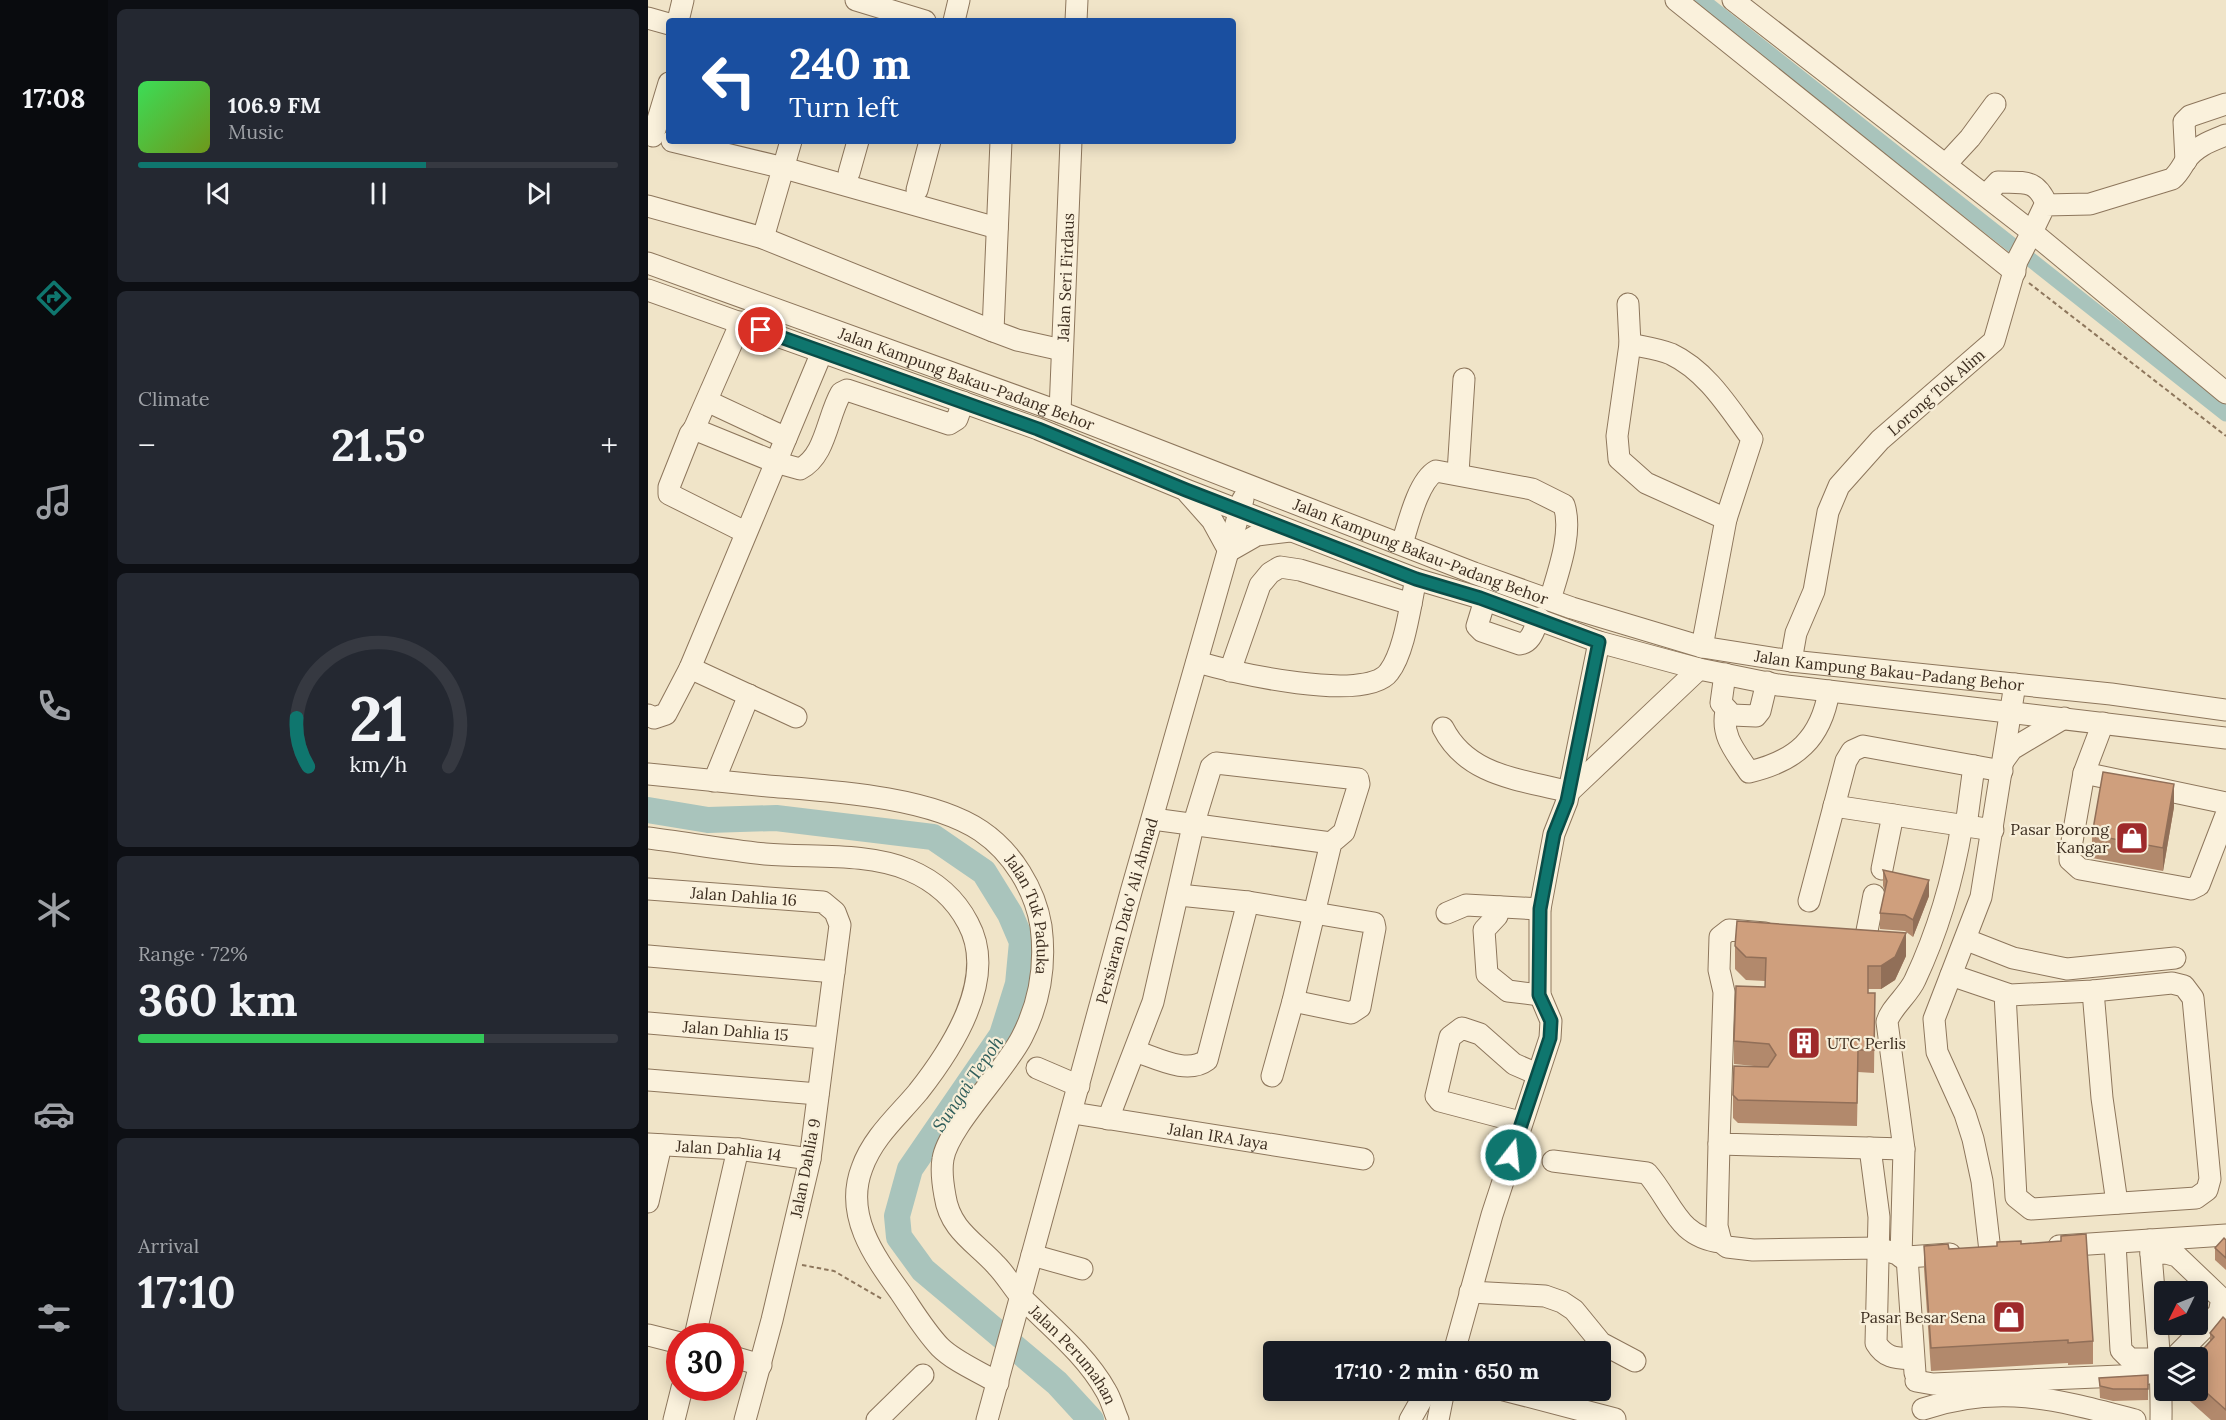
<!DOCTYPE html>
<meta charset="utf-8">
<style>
:root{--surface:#171b24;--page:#242831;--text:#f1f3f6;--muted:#9ea1a6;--line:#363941;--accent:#0f766e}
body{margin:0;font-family:Lora,serif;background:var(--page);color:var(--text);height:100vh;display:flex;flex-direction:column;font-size:22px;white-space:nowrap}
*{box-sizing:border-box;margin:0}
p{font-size:20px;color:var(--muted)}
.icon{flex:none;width:33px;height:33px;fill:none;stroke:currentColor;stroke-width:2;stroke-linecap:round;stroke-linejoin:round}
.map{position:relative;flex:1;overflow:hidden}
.side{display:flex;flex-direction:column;gap:9px;padding:9px;background:#0d0f14;width:540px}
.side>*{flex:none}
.guide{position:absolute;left:18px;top:18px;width:570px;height:126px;border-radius:6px;box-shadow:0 3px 15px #0003;background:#1a4fa0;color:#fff;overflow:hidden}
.needle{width:39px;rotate:227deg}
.tools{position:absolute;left:1506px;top:1281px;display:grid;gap:12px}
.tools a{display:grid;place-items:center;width:54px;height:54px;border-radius:6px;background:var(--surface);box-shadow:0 3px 15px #0003;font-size:30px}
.speed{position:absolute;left:18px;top:1323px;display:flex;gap:12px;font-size:30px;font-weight:700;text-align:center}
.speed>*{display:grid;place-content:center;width:78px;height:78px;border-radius:50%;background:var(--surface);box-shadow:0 3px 15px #0003;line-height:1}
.speed .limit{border:9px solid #d22;background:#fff;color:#111}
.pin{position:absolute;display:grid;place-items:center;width:51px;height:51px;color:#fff;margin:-26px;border:3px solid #fff;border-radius:50%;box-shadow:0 2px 6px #0007}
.me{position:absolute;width:66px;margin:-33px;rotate:16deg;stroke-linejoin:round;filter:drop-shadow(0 0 4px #0008)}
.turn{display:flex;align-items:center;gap:21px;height:126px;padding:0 24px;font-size:27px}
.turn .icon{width:78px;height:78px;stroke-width:2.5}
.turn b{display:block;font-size:42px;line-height:51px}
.big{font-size:45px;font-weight:700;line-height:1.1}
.side .card{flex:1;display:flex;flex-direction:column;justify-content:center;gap:9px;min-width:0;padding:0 21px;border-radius:9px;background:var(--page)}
.side .dial{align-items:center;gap:0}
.dial svg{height:156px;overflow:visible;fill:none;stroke:var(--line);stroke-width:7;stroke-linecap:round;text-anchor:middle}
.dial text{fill:var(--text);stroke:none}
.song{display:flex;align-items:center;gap:18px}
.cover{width:72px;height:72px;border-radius:9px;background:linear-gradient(135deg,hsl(130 70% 55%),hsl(80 70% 35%))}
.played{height:6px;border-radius:3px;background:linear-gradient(90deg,var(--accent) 60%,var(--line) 60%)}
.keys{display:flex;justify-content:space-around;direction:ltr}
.heat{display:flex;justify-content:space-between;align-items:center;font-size:33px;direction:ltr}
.charge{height:9px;border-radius:4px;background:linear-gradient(90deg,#34c759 72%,var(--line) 0)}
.trip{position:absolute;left:615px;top:1341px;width:348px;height:60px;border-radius:6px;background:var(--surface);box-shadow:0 3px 15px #0003;font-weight:700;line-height:60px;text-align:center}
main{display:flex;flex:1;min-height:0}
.menu{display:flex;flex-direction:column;width:108px;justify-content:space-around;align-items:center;background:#090b0e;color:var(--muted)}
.menu .icon{width:42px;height:42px}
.menu .selected{color:var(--accent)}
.menu b{font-size:27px;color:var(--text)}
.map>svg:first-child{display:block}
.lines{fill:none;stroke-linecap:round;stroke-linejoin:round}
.canal{stroke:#a9c4bc;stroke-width:15}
.river{stroke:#a9c4bc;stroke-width:26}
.minor-casing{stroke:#8d765c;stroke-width:23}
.path{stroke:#8d765c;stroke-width:2;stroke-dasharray:4.5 3;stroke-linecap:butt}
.minor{stroke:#faf1dc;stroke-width:21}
.wall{fill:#b2896c}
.shaded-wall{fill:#916f58}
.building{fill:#cf9f7d;stroke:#916f58;stroke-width:1.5}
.route-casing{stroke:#0a4d48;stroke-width:15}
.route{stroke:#0f766e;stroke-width:10}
.labels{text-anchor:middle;stroke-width:4.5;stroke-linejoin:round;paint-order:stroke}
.street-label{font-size:16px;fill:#3d2e20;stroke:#f7eed8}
.poi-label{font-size:16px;fill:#3d2e20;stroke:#f7eed8;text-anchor:end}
.water-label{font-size:18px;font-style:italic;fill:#2f5d5a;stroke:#f7eed8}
</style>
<main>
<nav class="menu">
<b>17:08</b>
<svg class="icon selected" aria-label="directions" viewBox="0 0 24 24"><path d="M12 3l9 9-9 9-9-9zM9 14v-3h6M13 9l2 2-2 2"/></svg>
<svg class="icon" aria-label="music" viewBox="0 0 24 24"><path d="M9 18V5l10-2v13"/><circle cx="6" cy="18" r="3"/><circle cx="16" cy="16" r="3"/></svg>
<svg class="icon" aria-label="phone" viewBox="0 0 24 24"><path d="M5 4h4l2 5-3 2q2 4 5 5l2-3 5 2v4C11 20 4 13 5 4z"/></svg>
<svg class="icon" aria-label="climate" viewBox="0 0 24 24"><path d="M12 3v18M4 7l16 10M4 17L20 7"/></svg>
<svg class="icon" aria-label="car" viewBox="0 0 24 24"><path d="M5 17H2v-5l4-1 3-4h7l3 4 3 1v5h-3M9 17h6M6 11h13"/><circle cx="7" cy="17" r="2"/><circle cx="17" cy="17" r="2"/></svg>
<svg class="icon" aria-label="filters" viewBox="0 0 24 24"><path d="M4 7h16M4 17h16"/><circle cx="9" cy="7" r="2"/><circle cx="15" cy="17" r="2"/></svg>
</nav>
<section class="side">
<div class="card">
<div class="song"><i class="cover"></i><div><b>106.9 FM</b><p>Music</p></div></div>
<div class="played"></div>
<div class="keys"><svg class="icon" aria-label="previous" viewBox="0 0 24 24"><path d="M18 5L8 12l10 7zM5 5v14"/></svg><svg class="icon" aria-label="pause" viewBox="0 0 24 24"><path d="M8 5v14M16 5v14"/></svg><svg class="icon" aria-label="next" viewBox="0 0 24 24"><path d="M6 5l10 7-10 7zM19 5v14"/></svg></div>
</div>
<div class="card"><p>Climate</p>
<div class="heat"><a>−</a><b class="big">21.5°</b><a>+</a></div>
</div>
<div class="card dial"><svg viewBox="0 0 100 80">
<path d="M14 69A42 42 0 1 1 86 69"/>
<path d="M14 69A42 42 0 0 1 8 44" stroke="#0f766e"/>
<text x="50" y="56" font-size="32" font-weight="700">21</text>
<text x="50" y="72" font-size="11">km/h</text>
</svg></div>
<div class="card"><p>Range · 72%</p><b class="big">360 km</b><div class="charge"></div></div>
<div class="card"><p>Arrival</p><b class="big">17:10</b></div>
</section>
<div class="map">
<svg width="1578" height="1420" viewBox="0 0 1578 1420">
<rect width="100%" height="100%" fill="#f0e4c8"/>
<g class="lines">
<polyline class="canal" points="1054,0 1578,414"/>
<polyline class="river" points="0,810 60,820 128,818 285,837 336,872 362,914 374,942 370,984 354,1035 262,1169 249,1216 251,1237 275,1270 409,1383 443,1420"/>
<defs>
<g id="minor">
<polyline points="208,0 277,21"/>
<polyline points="1028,0 1367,272"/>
<polyline points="1085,0 1384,232 1369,261 1346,341 1232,440 1191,486 1180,512 1166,591 1148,633 1143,661"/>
<polyline points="0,18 21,24"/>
<polyline points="30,21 35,0"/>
<polyline points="306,21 311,0"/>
<polyline points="428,21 429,0"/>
<path d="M1578 135C1563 141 1548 146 1538 160 1533 168 1531 173 1524 179L1442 204 1397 205 1384 232 1578 393"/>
<polyline points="5,136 21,83"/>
<polyline points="24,141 136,168 349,228"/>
<polyline points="1538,161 1536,122 1542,116 1578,104"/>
<polyline points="1298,164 1322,138 1347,104"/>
<polyline points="201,173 210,141"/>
<polyline points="269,190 282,141"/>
<path d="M1338 195 1350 182C1376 183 1388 178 1399 205"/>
<polyline points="0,206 115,238 345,331 369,340 414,350"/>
<polyline points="115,238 143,141"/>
<path id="s1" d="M0 263 412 412 826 573 924 608 1054 647 1143 661 1463 694 1578 710"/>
<polyline points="0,290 390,429 538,490 768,579 832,598 951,642 1051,669 1130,685 1578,738"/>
<polyline points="980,304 982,344 969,436 971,459 998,483 1078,519 1054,647"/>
<polyline points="345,331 353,141"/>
<path d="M982 344C995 347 1011 349 1023 354 1059 371 1081 408 1104 439L1078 519"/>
<polyline points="59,401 138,438"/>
<path id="s2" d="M412 412 423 141"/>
<polyline points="46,429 93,322"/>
<polyline points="810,473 816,379"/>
<polyline points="540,493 564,520 581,551"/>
<path d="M97 532 21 494V487L42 434 46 429 127 462 152 469C178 456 179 417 193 393L199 390 301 424 309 419 315 402"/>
<path d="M754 544C760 525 770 481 788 471L884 489 916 505C925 533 910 572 902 600"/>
<polyline points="581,551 609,535 642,531"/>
<path d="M837 600 829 626 834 631 872 644C884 642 886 629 891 618"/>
<path d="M549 662C584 672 718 704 741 672 757 651 762 605 768 579"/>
<polyline points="42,668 148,717"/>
<polyline points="582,671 612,585 622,573 632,567 652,570 763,604"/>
<polyline points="1077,674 1073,703 1084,715 1108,716 1112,711 1119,682"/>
<path d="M1078 711C1073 736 1087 751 1101 772 1148 761 1173 739 1181 691"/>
<polyline points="0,715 6,718 18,714 42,668 174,352"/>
<polyline points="1455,723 1436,773 1422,853 1422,860 1432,869 1543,889 1551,885 1578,815"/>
<path d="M795 728C820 777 873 779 921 792L1051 669"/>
<polyline points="1356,760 1364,749 1416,718"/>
<polyline points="1436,773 1578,803"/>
<path id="s3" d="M0 774C40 778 80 782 120 786 181 791 281 796 333 831 364 852 387 889 393 926 398 965 392 1002 374 1037 357 1071 300 1127 295 1159 293 1170 295 1185 297 1196 302 1230 327 1242 348 1265 358 1275 365 1288 374 1298 403 1327 438 1355 458 1391 463 1399 466 1411 470 1420"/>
<polyline points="66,781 101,695"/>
<polyline points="1186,806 1345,830"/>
<polyline points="505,819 683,843"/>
<polyline points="1318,826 1326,766"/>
<path d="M0 838C39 843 78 850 117 854 163 858 218 852 261 870 287 881 307 898 320 923 350 978 304 1049 270 1092 250 1116 225 1137 214 1168 196 1215 226 1256 252 1292 265 1311 276 1330 292 1347 307 1362 332 1372 350 1383"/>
<polyline points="1234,869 1245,815"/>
<path id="s4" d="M0 889 175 902 187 912 192 925 162 1159 124 1320 97 1420"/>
<polyline points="531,895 600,902 726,923 727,928 712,1007 703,1013 645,1001"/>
<polyline points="1161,901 1198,761 1204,751 1215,746 1354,771"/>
<polyline points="852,907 849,916 836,930 839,974 860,991 892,995"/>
<polyline points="799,913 818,905 892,909"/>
<polyline points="1117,933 1081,930 1072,937 1071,970 1076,992 1071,1144 1256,1149"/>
<polyline points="1319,940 1365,958 1419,969 1527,958"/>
<polyline points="1217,941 1226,895"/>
<polyline points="0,956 186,972"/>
<polyline points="1303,975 1362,995 1445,991 1524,983 1536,986 1545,998 1562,1179 1559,1190 1548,1198 1383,1209 1368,1197 1357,994"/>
<polyline points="1445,991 1454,1098 1469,1203"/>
<path id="s5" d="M0 1023 176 1038"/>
<path d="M487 1051C509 1058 539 1075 559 1060L600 902"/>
<polyline points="389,1068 431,1086"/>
<polyline points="0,1080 170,1094"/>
<path id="s6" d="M425 1113 715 1159"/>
<polyline points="460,1119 505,1002 545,826 563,767 568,763 710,779 711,784 696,832 683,843 645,1001 624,1076"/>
<polyline points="872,1122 792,1101 788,1096 802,1037 814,1028 832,1034 866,1064 889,1074"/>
<path id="s7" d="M0 1144 90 1149 162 1159"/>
<polyline points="1071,1144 1069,1226 1073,1242 1079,1247 1105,1250 1230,1248 1259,1257 1302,1254"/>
<path d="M1222 1148 1231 1217 1228 1343C1237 1358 1247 1358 1264 1359"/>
<path d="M905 1161 999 1173C1025 1203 1029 1237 1073 1242"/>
<polyline points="0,1202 13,1145"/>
<path d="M1502 1240C1506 1300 1514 1360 1513 1420"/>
<polyline points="1467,1243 1473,1350 1482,1359 1516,1359"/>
<polyline points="1411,1246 1578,1235"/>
<polyline points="1342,1251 1334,1181 1325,1139 1317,1114 1289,1052 1286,1019 1333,897 1367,684"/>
<polyline points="1503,1254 1518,1253 1529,1256 1574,1299 1571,1313 1526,1358"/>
<polyline points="384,1255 434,1269"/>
<path d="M1253 1257 1256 1149 1239 1022C1242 1009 1261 994 1267 980 1291 929 1305 880 1314 825"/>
<polyline points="1259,1257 1267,1373"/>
<polyline points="822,1292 897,1296 914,1302 926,1310 953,1343 987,1361"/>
<polyline points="0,1335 32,1343"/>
<polyline points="47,1336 90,1149"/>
<polyline points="806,1352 844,1215 902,1038 903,1021 892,995 892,909 906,834 919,801 951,642"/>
<polyline points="82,1356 113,1365"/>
<polyline points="1268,1381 1285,1384 1495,1375 1504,1370 1510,1359"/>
<polyline points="856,1390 967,1419"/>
<path d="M1275 1409C1353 1383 1411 1400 1487 1420"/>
<polyline points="26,1420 34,1388"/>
<polyline points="229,1420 275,1375"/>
<path id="s8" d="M339 1420 483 892 595 499"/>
<polyline points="762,1420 779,1390"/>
<polyline points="790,1420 796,1390"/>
</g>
</defs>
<use href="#minor" class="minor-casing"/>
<g class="path">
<polyline points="1381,283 1578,436"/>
<polyline points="154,1265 186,1271 234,1299"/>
</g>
<use href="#minor" class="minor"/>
</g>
<g class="wall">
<polygon points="1526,807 1515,871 1444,858 1444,835"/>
<polygon points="1235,870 1281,896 1265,937 1257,931 1232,929 1232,913 1237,891 1235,886"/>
<polygon points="1087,946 1258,956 1247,980 1233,989 1220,989 1220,993 1227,993 1226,1073 1210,1072 1209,1126 1090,1123 1085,1118 1085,1095 1116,1067 1086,1064 1086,1041 1117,987 1117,981 1098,980 1087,969"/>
<polygon points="1578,1240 1578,1270 1567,1260 1567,1248"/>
<polygon points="1373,1244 1445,1341 1445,1364 1420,1365 1420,1363 1283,1371 1276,1269 1276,1246 1301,1249"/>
<polygon points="1578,1320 1578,1420 1563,1420 1535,1395 1535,1390 1550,1390 1550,1358 1562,1341 1562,1333"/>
<polygon points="1500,1375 1500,1400 1465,1401 1452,1398 1451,1378"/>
</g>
<g class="shaded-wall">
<polygon points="1526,784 1526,807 1515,871 1515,848"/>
<polygon points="1281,880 1281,896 1265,937 1265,920"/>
<polygon points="1258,933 1258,956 1247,980 1233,989 1233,966"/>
</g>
<g class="building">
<polygon points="1455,772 1526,784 1515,848 1444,835"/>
<polygon points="1235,870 1281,880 1265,920 1257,915 1232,913 1239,881"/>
<polygon points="1089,921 1258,933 1247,957 1233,966 1220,966 1220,993 1227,993 1226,1050 1210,1050 1209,1103 1090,1100 1085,1095 1086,1066 1120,1067 1128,1055 1121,1044 1086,1041 1088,986 1117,987 1118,958 1098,957 1087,946"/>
<polygon points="1438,1234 1445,1341 1420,1343 1420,1340 1283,1348 1276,1246 1300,1244 1301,1249 1349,1246 1349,1242 1373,1241 1373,1244 1413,1241 1413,1236"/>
<polygon points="1576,1238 1578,1240 1578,1258 1567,1248"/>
<polygon points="1575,1317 1578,1320 1578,1410 1550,1385 1550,1358 1547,1358 1566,1337 1562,1333"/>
<polygon points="1500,1375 1500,1389 1465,1389 1452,1386 1451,1378"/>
</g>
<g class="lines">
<defs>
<polyline id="route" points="113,330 390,429 538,490 768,579 832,598 951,642 919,801 906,834 892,909 891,995 903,1021 902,1038 863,1155"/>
</defs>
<use href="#route" class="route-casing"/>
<use href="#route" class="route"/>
</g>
<defs>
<symbol id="shop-square" viewBox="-11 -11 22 22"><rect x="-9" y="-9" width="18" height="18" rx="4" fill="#9e2a2b" stroke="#f7eed8"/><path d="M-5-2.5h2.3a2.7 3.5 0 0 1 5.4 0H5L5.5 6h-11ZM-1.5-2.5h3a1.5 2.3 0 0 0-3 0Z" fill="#fff"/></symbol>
<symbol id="building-square" viewBox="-11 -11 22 22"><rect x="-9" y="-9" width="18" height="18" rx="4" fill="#9e2a2b" stroke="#f7eed8"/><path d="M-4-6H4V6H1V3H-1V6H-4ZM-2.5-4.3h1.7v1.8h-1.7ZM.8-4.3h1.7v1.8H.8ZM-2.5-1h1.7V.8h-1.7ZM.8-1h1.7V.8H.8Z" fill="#fff"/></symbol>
</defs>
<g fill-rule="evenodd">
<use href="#shop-square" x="1465" y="819" width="38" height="38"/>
<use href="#building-square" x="1137" y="1024" width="38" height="38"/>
<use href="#shop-square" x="1342" y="1298" width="38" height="38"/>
</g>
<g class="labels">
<g class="street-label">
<text dy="6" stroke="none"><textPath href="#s2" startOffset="135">Jalan Seri Firdaus</textPath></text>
<text dy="6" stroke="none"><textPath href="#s1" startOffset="339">Jalan Kampung Bakau-Padang Behor</textPath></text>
<text transform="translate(1288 392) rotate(-41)" y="6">Lorong Tok Alim</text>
<text dy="6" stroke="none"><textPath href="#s1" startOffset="825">Jalan Kampung Bakau-Padang Behor</textPath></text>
<text dy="6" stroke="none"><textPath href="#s1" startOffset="1311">Jalan Kampung Bakau-Padang Behor</textPath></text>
<text dy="6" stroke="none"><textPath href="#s4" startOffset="96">Jalan Dahlia 16</textPath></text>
<text dy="6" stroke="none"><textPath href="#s8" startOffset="528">Persiaran Dato' Ali Ahmad</textPath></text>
<text dy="6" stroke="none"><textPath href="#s3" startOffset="441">Jalan Tuk Paduka</textPath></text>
<text dy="6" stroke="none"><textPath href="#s5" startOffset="88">Jalan Dahlia 15</textPath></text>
<text dy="6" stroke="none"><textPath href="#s6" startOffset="147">Jalan IRA Jaya</textPath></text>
<text dy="6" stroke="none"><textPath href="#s7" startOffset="81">Jalan Dahlia 14</textPath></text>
<text transform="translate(157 1168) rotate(-79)" y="6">Jalan Dahlia 9</text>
<text dy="6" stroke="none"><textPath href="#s3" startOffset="960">Jalan Perumahan</textPath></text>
</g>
<g class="poi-label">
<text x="1461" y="835">Pasar Borong<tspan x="1461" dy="18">Kangar</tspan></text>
<text x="1179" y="1049" text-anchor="start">UTC Perlis</text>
<text x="1338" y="1323">Pasar Besar Sena</text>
</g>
<g class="water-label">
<text transform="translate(320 1084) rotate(-56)" y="6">Sungai Tepoh</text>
</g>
</g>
</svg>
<div class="tools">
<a><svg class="needle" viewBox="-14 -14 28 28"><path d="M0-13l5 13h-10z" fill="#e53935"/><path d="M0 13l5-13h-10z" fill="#9ea1a6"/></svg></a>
<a><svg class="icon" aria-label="layers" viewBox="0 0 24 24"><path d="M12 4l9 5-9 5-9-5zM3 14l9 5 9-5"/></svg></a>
</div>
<div class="speed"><div class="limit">30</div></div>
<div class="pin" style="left:113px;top:330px;background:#d93025"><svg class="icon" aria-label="arrive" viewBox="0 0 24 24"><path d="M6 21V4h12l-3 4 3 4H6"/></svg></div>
<svg class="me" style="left:863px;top:1155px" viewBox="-20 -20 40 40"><circle r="17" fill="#0f766e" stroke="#fff" stroke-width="3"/><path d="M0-11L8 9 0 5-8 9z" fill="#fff"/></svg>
<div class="trip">17:10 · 2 min · 650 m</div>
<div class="guide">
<div class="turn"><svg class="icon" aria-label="left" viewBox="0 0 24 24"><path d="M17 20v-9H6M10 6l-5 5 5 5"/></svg><div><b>240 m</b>Turn left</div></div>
</div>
</div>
</main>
